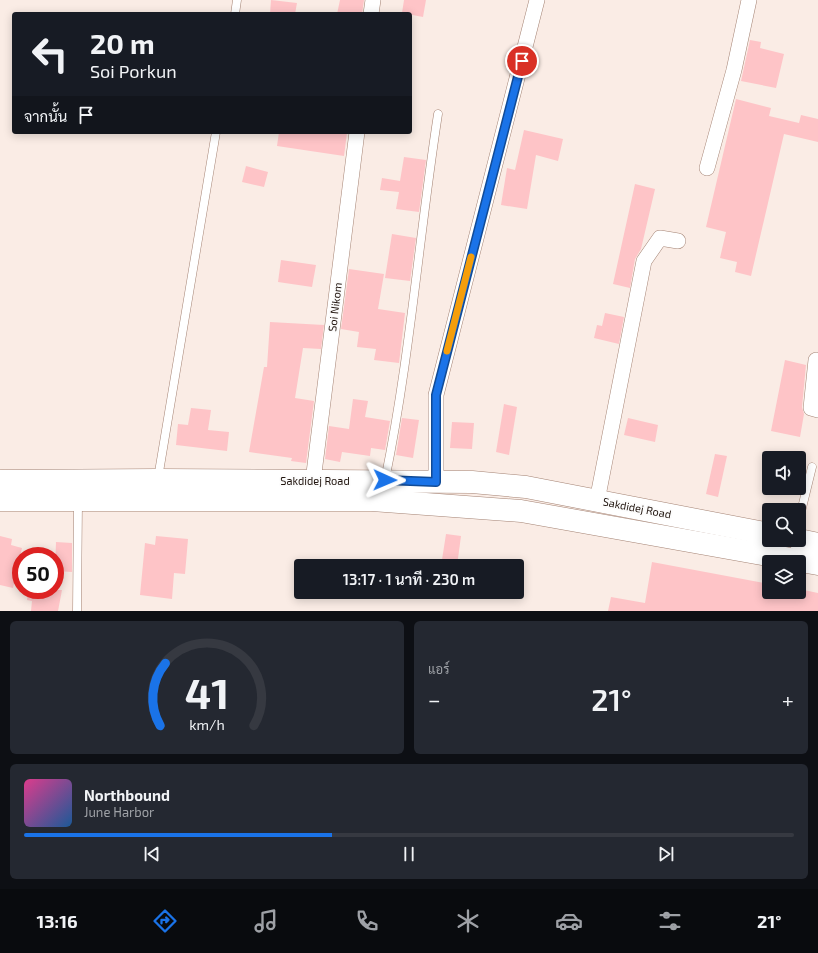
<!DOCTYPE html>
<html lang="th">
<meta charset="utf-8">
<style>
:root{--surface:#171b24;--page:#242831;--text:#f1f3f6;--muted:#9ea1a6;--line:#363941;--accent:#1a73e8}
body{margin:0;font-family:"Exo 2",Sarabun,sans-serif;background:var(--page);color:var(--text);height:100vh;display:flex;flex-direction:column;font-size:15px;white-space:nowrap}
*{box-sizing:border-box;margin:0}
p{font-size:13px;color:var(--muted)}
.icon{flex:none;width:22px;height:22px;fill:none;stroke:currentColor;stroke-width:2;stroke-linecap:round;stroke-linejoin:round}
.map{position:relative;height:611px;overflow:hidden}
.side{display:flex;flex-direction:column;gap:10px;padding:10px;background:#0d0f14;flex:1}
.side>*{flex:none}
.banner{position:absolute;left:12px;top:12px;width:400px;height:122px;border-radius:4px;box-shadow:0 2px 10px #0003;background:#171b24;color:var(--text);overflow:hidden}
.buttons{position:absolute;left:762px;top:451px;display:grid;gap:8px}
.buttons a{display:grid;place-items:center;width:44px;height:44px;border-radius:4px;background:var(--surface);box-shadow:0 2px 10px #0003;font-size:20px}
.speed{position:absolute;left:12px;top:547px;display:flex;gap:8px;font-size:20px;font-weight:700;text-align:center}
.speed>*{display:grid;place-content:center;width:52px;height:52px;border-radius:50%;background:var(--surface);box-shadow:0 2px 10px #0003;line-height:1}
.speed .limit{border:6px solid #d22;background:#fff;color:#111}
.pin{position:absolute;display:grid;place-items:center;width:34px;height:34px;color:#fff;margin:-17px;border:2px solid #fff;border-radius:50%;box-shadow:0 1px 4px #0007}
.me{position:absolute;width:44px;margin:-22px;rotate:91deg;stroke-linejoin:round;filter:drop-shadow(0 0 3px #0008)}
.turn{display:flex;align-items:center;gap:14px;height:84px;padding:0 12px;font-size:18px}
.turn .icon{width:52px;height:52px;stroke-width:2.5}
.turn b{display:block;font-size:28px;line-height:34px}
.then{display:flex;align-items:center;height:38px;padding:0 12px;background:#0003;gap:8px;font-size:15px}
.big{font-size:30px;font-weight:600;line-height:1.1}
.side .tile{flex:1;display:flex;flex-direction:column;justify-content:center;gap:6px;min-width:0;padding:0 14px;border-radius:6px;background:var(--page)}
.side .dial{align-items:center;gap:0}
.dial svg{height:104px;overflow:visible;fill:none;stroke:var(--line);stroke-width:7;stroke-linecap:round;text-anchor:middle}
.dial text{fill:var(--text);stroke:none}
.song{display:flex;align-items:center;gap:12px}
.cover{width:48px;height:48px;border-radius:6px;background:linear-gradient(135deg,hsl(330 70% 55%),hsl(210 70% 35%))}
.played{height:4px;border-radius:2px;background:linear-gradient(90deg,var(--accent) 40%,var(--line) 40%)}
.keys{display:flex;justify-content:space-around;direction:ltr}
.heat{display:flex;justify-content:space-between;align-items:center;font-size:22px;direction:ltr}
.side .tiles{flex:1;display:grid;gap:10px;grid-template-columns:1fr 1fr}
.tile:last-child{grid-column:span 2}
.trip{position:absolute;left:294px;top:559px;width:230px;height:40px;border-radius:4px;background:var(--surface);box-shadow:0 2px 10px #0003;font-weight:600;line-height:40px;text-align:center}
.tab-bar{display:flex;height:64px;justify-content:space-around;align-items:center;background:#090b0e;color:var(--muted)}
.tab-bar .icon{width:28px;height:28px}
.tab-bar .selected{color:var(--accent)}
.tab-bar b{font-size:18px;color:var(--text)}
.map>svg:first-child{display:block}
.building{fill:#fec4c7}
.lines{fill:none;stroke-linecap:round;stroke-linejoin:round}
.lane-casing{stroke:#a48374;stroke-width:9}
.street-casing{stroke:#a48374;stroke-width:16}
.secondary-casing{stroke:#a48374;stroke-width:23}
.lane{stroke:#fff;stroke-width:8}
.street{stroke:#fff;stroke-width:15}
.secondary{stroke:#fff;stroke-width:22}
.route-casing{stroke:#114b97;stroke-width:10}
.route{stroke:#1a73e8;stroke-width:7}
.slow{stroke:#f59e0b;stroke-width:7}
.labels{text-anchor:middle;stroke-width:3.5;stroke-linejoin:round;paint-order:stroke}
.street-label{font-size:11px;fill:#21150f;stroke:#fcfcfc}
</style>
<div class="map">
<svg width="818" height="611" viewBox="0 0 818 611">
<rect width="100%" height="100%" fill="#faece5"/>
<g class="building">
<polygon points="271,0 297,3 295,14 270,14"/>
<polygon points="340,0 364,0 362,14 337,14"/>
<polygon points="404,0 426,0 423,17 402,13"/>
<polygon points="750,40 761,42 760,48 784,54 776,88 741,81"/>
<polygon points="736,99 771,108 769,116 799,123 801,115 818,119 818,142 784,134 751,276 735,272 737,262 720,258 726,232 706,227"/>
<polygon points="524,130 563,139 558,161 536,155 527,209 501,205 507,168 515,170"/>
<polygon points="279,132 347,133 344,156 277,146"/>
<polygon points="404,157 426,160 419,212 396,209 399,192 380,190 382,178 400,181"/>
<polygon points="246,166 268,172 264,187 242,182"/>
<polygon points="635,184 655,189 641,249 635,259 630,288 613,284"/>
<polygon points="392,234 416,238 410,281 385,278"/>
<polygon points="281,260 316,265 312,287 278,282"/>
<polygon points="349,269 384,274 378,309 405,313 399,363 374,360 376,349 357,347 359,332 341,329"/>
<polygon points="605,313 624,317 619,344 594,338 597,325 602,326"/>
<polygon points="270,322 324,325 321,349 303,348 295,398 314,401 306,463 291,461 292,458 249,452 264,367 267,367"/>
<polygon points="785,360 806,365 802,407 804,414 800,437 771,431"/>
<polygon points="353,399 368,401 365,417 390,421 385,450 371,448 370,456 342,452 340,462 325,459 329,426 349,429"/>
<polygon points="504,404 517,407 509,455 496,452"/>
<polygon points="191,408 211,410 208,430 229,432 227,451 176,445 178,424 188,425"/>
<polygon points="402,418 419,420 413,458 396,455"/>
<polygon points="628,418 658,425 655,442 624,435"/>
<polygon points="452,422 474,423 472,449 450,448"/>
<polygon points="715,454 727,456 718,497 706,494"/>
<polygon points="446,534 461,536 457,566 441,566"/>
<polygon points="0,536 12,539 11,545 22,548 13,588 0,585"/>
<polygon points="156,536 188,539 185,574 174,573 172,599 140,595 145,543 155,545"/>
<polygon points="56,542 72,543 72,572 55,571"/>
<polygon points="652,562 769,584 769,592 799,592 799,589 818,593 818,611 608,611 611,597 645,603"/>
<polygon points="28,590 62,590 58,611 31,611 32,601 27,600"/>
</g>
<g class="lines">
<defs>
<g id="lane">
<polyline points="235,14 237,0"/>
<polyline points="158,478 216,132"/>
<path d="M385 480C410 359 419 236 438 114"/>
<polyline points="799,520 812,467"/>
<polyline points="77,611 78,501"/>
</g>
<g id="street">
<polyline points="371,14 373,0"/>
<polyline points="707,168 734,70 749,0"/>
<polyline points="818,361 816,360 811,408 818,410"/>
<polyline points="313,481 357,132"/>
<polyline points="436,482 436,395 537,0"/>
<polyline points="597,501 644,261 660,238 678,241"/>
</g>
<g id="secondary">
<polyline points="0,481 158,480 472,482 526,487 769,534"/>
<polyline points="0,500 372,500 521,511 818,564"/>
<polyline points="799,540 818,544"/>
</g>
</defs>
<use href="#lane" class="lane-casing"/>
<use href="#street" class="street-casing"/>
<use href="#secondary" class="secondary-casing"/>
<use href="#lane" class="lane"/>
<use href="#street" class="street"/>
<use href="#secondary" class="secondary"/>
</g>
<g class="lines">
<defs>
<polyline id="route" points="385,480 436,482 436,395 522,61"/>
</defs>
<use href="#route" class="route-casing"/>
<use href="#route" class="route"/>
<polyline class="slow" points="447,351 471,257"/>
</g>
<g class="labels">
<g class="street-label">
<text transform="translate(335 307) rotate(-83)" y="4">Soi Nikom</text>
<text x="315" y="485">Sakdidej Road</text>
<text transform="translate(637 508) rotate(11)" y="4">Sakdidej Road</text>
</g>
</g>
</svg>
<div class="buttons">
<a><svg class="icon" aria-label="sound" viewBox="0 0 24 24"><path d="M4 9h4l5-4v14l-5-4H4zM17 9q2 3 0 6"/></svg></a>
<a><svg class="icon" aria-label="search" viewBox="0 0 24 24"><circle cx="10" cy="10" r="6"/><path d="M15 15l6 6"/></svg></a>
<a><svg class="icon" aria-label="layers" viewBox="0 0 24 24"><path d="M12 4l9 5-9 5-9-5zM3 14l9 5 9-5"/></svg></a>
</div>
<div class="speed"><div class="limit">50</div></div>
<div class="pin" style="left:522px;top:61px;background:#d93025"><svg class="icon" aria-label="arrive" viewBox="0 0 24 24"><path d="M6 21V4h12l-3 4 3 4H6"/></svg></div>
<svg class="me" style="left:385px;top:480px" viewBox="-20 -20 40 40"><path d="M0-17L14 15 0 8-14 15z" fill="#1a73e8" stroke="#fff" stroke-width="4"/></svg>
<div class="trip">13:17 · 1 นาที · 230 m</div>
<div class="banner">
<div class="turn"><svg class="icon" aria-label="left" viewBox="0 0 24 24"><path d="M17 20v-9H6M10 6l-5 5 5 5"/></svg><div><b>20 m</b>Soi Porkun</div></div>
<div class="then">จากนั้น<svg class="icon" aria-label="arrive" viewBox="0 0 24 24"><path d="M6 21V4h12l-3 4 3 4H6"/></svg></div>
</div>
</div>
<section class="side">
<div class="tiles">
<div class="tile dial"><svg viewBox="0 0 100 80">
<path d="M14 69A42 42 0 1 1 86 69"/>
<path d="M14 69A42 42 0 0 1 18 21" stroke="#1a73e8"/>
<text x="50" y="56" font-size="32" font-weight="700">41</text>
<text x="50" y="72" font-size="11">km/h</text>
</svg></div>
<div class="tile"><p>แอร์</p>
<div class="heat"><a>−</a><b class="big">21°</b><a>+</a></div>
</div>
<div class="tile">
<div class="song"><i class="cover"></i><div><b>Northbound</b><p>June Harbor</p></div></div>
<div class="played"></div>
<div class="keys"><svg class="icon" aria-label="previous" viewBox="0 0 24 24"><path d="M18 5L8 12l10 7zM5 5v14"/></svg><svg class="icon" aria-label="pause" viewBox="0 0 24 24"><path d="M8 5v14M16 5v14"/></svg><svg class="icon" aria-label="next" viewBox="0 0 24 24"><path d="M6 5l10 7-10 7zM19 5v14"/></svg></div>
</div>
</div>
</section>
<nav class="tab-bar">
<b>13:16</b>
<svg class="icon selected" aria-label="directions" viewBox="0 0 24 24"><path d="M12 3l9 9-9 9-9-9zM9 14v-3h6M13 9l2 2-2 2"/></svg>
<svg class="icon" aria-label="music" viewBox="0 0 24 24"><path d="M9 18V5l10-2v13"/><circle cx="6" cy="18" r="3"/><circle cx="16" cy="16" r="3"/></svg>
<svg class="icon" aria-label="phone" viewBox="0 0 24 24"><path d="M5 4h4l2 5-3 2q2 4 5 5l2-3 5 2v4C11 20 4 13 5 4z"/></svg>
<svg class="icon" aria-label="climate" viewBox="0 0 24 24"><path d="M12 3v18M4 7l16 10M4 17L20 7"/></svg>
<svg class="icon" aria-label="car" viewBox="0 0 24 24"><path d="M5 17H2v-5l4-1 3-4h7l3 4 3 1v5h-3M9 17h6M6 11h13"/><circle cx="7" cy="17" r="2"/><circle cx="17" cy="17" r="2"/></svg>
<svg class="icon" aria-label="filters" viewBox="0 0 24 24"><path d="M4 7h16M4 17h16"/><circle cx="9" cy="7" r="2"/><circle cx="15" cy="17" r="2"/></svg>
<b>21°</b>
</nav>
